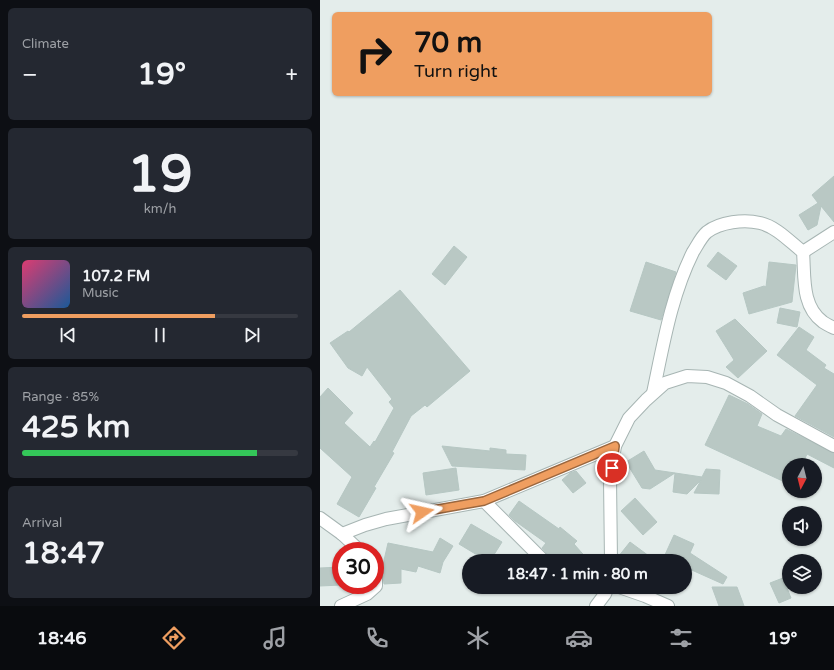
<!DOCTYPE html>
<meta charset="utf-8">
<style>
:root{--surface:#171b24;--page:#242831;--text:#f1f3f6;--muted:#9ea1a6;--line:#363941;--accent:#ef9e60}
body{margin:0;font-family:"Varela Round",sans-serif;background:var(--page);color:var(--text);height:100vh;display:flex;flex-direction:column;font-size:15px;white-space:nowrap}
*{box-sizing:border-box;margin:0}
p{font-size:13px;color:var(--muted)}
.icon{flex:none;width:22px;height:22px;fill:none;stroke:currentColor;stroke-width:2;stroke-linecap:round;stroke-linejoin:round}
.map{position:relative;flex:1;overflow:hidden}
.side{display:flex;flex-direction:column;gap:8px;padding:8px;background:#0d0f14;width:320px}
.side>*{flex:none}
.guide{position:absolute;left:12px;top:12px;width:380px;height:84px;border-radius:6px;box-shadow:0 1px 3px #0004;background:#ef9e60;color:#111;overflow:hidden}
.needle{width:26px;rotate:187deg}
.fabs{position:absolute;left:462px;top:458px;display:grid;gap:8px}
.fabs a{display:grid;place-items:center;width:40px;height:40px;border-radius:50%;background:var(--surface);box-shadow:0 1px 3px #0004;font-size:20px}
.speed{position:absolute;left:12px;top:542px;display:flex;gap:8px;font-size:20px;font-weight:700;text-align:center}
.speed>*{display:grid;place-content:center;width:52px;height:52px;border-radius:50%;background:var(--surface);box-shadow:0 1px 3px #0004;line-height:1}
.speed .limit{border:6px solid #d22;background:#fff;color:#111}
.pin{position:absolute;display:grid;place-items:center;width:34px;height:34px;color:#fff;margin:-17px;border:2px solid #fff;border-radius:50%;box-shadow:0 1px 4px #0007}
.me{position:absolute;width:44px;margin:-22px;rotate:79deg;stroke-linejoin:round;filter:drop-shadow(0 0 3px #0008)}
.turn{display:flex;align-items:center;gap:14px;height:84px;padding:0 16px;font-size:18px}
.turn .icon{width:52px;height:52px;stroke-width:2.5}
.turn b{display:block;font-size:28px;line-height:34px}
.big{font-size:30px;font-weight:700;line-height:1.1}
.side .tile{flex:1;display:flex;flex-direction:column;justify-content:center;gap:6px;min-width:0;padding:0 14px;border-radius:6px;background:var(--page)}
.side .dial{align-items:center;gap:0}
.dial b{font-size:52px;line-height:1}
.song{display:flex;align-items:center;gap:12px}
.cover{width:48px;height:48px;border-radius:6px;background:linear-gradient(135deg,hsl(340 70% 55%),hsl(210 70% 35%))}
.played{height:4px;border-radius:2px;background:linear-gradient(90deg,var(--accent) 70%,var(--line) 70%)}
.keys{display:flex;justify-content:space-around;direction:ltr}
.heat{display:flex;justify-content:space-between;align-items:center;font-size:22px;direction:ltr}
.charge{height:6px;border-radius:3px;background:linear-gradient(90deg,#34c759 85%,var(--line) 0)}
.trip{position:absolute;left:142px;top:554px;width:230px;height:40px;border-radius:20px;background:var(--surface);box-shadow:0 1px 3px #0004;font-weight:700;line-height:40px;text-align:center}
.dock{display:flex;height:64px;justify-content:space-around;align-items:center;background:#090b0e;color:var(--muted)}
.dock .icon{width:28px;height:28px}
.dock .selected{color:var(--accent)}
.dock b{font-size:18px;color:var(--text)}
main{display:flex;flex:1;min-height:0}
.map>svg:first-child{display:block}
.building{fill:#b9c8c4;stroke:#b6c7c3}
.lines{fill:none;stroke-linecap:round;stroke-linejoin:round}
.street-casing{stroke:#a7b5b3;stroke-width:14}
.street{stroke:#fff;stroke-width:12}
.route-casing{stroke:#9b673e;stroke-width:10}
.route{stroke:#ef9e60;stroke-width:7}
</style>
<main>
<section class="side">
<div class="tile"><p>Climate</p>
<div class="heat"><a>−</a><b class="big">19°</b><a>+</a></div>
</div>
<div class="tile dial"><b>19</b><p>km/h</p></div>
<div class="tile">
<div class="song"><i class="cover"></i><div><b>107.2 FM</b><p>Music</p></div></div>
<div class="played"></div>
<div class="keys"><svg class="icon" aria-label="previous" viewBox="0 0 24 24"><path d="M18 5L8 12l10 7zM5 5v14"/></svg><svg class="icon" aria-label="pause" viewBox="0 0 24 24"><path d="M8 5v14M16 5v14"/></svg><svg class="icon" aria-label="next" viewBox="0 0 24 24"><path d="M6 5l10 7-10 7zM19 5v14"/></svg></div>
</div>
<div class="tile"><p>Range · 85%</p><b class="big">425 km</b><div class="charge"></div></div>
<div class="tile"><p>Arrival</p><b class="big">18:47</b></div>
</section>
<div class="map">
<svg width="514" height="606" viewBox="0 0 514 606">
<rect width="100%" height="100%" fill="#e4edeb"/>
<g class="building">
<polygon points="514,176 514,222 501,206 497,225 488,230 479,215 498,203 492,195"/>
<polygon points="134,246 147,257 125,285 112,274"/>
<polygon points="398,252 417,266 406,280 387,266"/>
<polygon points="326,262 356,272 341,320 310,311"/>
<polygon points="449,262 476,265 472,302 429,314 423,293 444,286 446,287"/>
<polygon points="80,290 150,371 107,407 105,405 91,416 72,452 74,453 54,487 56,488 39,517 17,504 32,477 0,448 0,397 8,388 33,413 24,423 50,447 54,441 55,442 74,408 69,402 72,399 47,367 42,376 28,368 10,343 28,331 29,332"/>
<polygon points="460,308 480,312 477,327 457,323"/>
<polygon points="415,319 447,351 418,378 406,367 414,360 396,331"/>
<polygon points="479,327 494,337 486,350 506,365 504,368 514,374 514,437 475,416 497,385 457,355"/>
<polygon points="409,395 428,404 442,414 437,426 461,436 466,429 514,453 514,468 487,454 482,465 469,465 469,484 385,445"/>
<polygon points="122,446 170,451 170,448 186,450 186,454 206,455 205,470 132,466"/>
<polygon points="324,451 335,470 382,477 386,469 400,470 399,494 374,493 381,480 367,494 353,492 355,473 330,489 322,488 306,462"/>
<polygon points="136,468 139,490 106,495 103,473"/>
<polygon points="256,471 266,483 253,493 242,480 250,473"/>
<polygon points="315,498 337,522 323,535 301,511"/>
<polygon points="199,501 239,529 240,527 257,541 254,544 269,561 233,561 222,548 226,543 195,521 189,515"/>
<polygon points="151,524 182,542 170,561 167,561 139,544"/>
<polygon points="354,535 374,544 370,553 407,577 403,584 365,567 365,561 352,561 344,557"/>
<polygon points="120,538 133,546 123,562 120,573 98,566 96,572 81,569 81,583 64,584 62,569 68,543 113,552"/>
<polygon points="310,542 329,556 325,561 298,561 298,557"/>
<polygon points="21,567 21,585 0,586 0,568"/>
<polygon points="463,578 471,598 459,603 450,583"/>
<polygon points="392,587 417,587 424,606 399,606"/>
</g>
<g class="lines">
<defs>
<g id="street">
<polyline points="483,252 514,232"/>
<path d="M333 393C343 346 351 296 373 252 377 246 381 237 387 232 400 222 424 219 440 223 457 227 470 242 483 252 485 276 481 306 503 322 506 324 510 326 514 328"/>
<polyline points="164,501 224,561"/>
<polyline points="0,518 22,534 40,551"/>
<polyline points="22,534 45,525 66,519 164,501 295,446"/>
<polyline points="291,561 290,479 295,446 309,418 326,400 345,383 367,376 387,377 406,383 430,396 457,415 514,446"/>
<polyline points="299,587 325,596 348,606"/>
<polyline points="21,606 47,594 56,586 56,574 55,571"/>
<polyline points="276,606 285,594 288,587"/>
</g>
</defs>
<use href="#street" class="street-casing"/>
<use href="#street" class="street"/>
</g>
<g class="lines">
<defs>
<polyline id="route" points="102,512 164,501 295,446 292,468"/>
</defs>
<use href="#route" class="route-casing"/>
<use href="#route" class="route"/>
</g>
</svg>
<div class="fabs">
<a><svg class="needle" viewBox="-14 -14 28 28"><path d="M0-13l5 13h-10z" fill="#e53935"/><path d="M0 13l5-13h-10z" fill="#9ea1a6"/></svg></a>
<a><svg class="icon" aria-label="sound" viewBox="0 0 24 24"><path d="M4 9h4l5-4v14l-5-4H4zM17 9q2 3 0 6"/></svg></a>
<a><svg class="icon" aria-label="layers" viewBox="0 0 24 24"><path d="M12 4l9 5-9 5-9-5zM3 14l9 5 9-5"/></svg></a>
</div>
<div class="speed"><div class="limit">30</div></div>
<div class="pin" style="left:292px;top:468px;background:#d93025"><svg class="icon" aria-label="arrive" viewBox="0 0 24 24"><path d="M6 21V4h12l-3 4 3 4H6"/></svg></div>
<svg class="me" style="left:102px;top:512px" viewBox="-20 -20 40 40"><path d="M0-17L14 15 0 8-14 15z" fill="#ef9e60" stroke="#fff" stroke-width="4"/></svg>
<div class="trip">18:47 · 1 min · 80 m</div>
<div class="guide">
<div class="turn"><svg class="icon" aria-label="right" viewBox="0 0 24 24"><path d="M7 20v-9h11M14 6l5 5-5 5"/></svg><div><b>70 m</b>Turn right</div></div>
</div>
</div>
</main>
<nav class="dock">
<b>18:46</b>
<svg class="icon selected" aria-label="directions" viewBox="0 0 24 24"><path d="M12 3l9 9-9 9-9-9zM9 14v-3h6M13 9l2 2-2 2"/></svg>
<svg class="icon" aria-label="music" viewBox="0 0 24 24"><path d="M9 18V5l10-2v13"/><circle cx="6" cy="18" r="3"/><circle cx="16" cy="16" r="3"/></svg>
<svg class="icon" aria-label="phone" viewBox="0 0 24 24"><path d="M5 4h4l2 5-3 2q2 4 5 5l2-3 5 2v4C11 20 4 13 5 4z"/></svg>
<svg class="icon" aria-label="climate" viewBox="0 0 24 24"><path d="M12 3v18M4 7l16 10M4 17L20 7"/></svg>
<svg class="icon" aria-label="car" viewBox="0 0 24 24"><path d="M5 17H2v-5l4-1 3-4h7l3 4 3 1v5h-3M9 17h6M6 11h13"/><circle cx="7" cy="17" r="2"/><circle cx="17" cy="17" r="2"/></svg>
<svg class="icon" aria-label="filters" viewBox="0 0 24 24"><path d="M4 7h16M4 17h16"/><circle cx="9" cy="7" r="2"/><circle cx="15" cy="17" r="2"/></svg>
<b>19°</b>
</nav>
